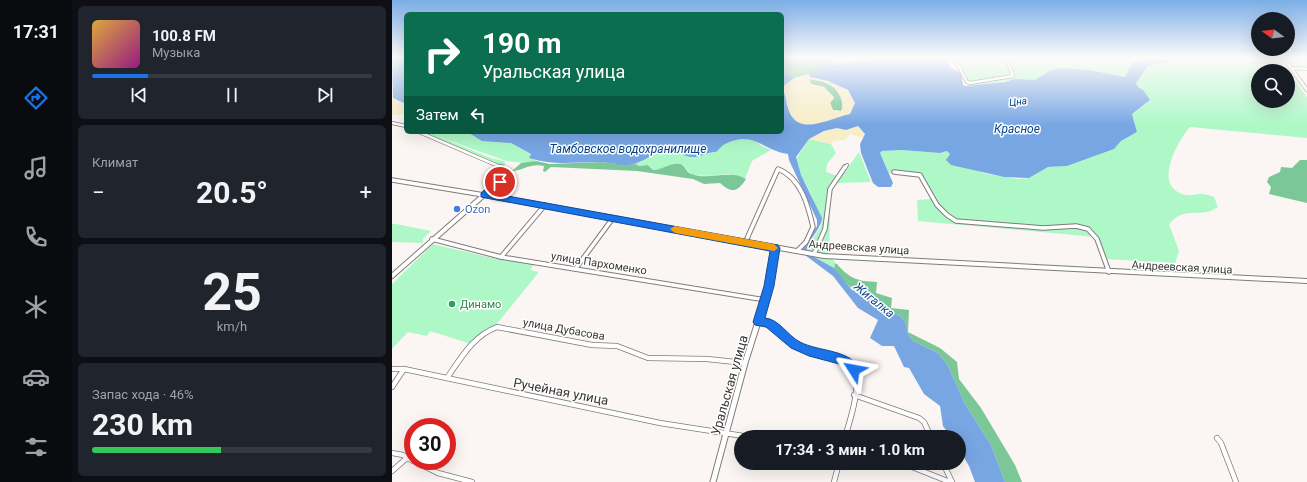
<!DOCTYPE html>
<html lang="ru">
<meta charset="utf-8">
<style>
:root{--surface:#171b24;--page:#20242c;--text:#f1f3f6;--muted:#9ea1a6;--line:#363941;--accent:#1a73e8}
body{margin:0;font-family:Roboto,sans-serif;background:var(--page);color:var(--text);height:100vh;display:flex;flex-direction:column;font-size:15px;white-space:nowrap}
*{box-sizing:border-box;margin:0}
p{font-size:13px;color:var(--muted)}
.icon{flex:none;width:22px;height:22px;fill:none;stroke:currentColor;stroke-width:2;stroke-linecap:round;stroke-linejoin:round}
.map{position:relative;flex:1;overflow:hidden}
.drawer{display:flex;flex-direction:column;gap:6px;padding:6px;background:#0d0f14;width:320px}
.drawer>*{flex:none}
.hud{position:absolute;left:12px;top:12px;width:380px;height:122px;border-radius:6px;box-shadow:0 4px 16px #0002;background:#0b6e4f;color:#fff;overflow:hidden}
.needle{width:26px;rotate:285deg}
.buttons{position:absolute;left:859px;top:12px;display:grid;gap:8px}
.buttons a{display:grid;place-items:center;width:44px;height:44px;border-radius:50%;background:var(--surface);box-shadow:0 4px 16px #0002;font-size:20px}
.speed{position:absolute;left:12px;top:418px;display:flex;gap:8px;font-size:20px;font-weight:700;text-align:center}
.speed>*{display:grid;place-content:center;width:52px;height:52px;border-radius:50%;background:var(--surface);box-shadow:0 4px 16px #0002;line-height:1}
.speed .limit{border:6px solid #d22;background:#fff;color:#111}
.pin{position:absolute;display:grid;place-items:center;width:34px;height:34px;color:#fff;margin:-17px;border:2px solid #fff;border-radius:50%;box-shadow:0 1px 4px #0007}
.me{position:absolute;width:44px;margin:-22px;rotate:304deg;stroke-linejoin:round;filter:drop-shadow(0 0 3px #0008)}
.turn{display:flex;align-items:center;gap:14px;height:84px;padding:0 12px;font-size:18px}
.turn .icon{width:52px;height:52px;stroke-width:2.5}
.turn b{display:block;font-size:28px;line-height:34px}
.then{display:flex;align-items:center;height:38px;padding:0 12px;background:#0003;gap:8px;font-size:15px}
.big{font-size:30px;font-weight:700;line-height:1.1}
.drawer .card{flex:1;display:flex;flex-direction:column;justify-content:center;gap:6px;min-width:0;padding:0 14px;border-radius:6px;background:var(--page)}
.drawer .dial{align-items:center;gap:0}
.dial b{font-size:52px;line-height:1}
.song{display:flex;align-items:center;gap:12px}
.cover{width:48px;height:48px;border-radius:6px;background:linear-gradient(135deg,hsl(40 70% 55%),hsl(310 70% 35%))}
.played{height:4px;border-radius:2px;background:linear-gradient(90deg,var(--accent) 20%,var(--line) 20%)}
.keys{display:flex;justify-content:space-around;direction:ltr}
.heat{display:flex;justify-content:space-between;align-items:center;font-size:22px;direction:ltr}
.charge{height:6px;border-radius:3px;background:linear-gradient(90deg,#34c759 46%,var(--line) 0)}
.trip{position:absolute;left:342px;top:430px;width:232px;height:40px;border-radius:20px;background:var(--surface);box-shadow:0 4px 16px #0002;font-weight:700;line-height:40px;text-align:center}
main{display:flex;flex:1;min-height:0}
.menu{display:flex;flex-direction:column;width:72px;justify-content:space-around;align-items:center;background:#090b0e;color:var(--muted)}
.menu .icon{width:28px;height:28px}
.menu .selected{color:var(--accent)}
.menu b{font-size:18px;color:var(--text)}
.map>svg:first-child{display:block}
.green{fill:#aef8c8}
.forest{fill:#7bc797}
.sand{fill:#f7edc8;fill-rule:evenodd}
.water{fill:#78a6e3}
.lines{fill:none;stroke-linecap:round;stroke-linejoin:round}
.minor-far2-casing{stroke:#807b79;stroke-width:4}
.minor-far1-casing{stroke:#807b79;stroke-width:5.5}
.minor-casing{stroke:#807b79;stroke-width:6}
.tertiary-far2-casing{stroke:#807b79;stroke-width:4.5}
.tertiary-far1-casing{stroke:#807b79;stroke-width:6}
.tertiary-casing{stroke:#807b79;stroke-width:7}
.minor-far2{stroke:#fff;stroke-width:2.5}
.minor-far1{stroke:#fff;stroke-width:3.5}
.minor{stroke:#fff;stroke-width:4.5}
.tertiary-far2{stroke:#fff;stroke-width:3}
.tertiary-far1{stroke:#fff;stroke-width:4}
.tertiary{stroke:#fff;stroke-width:5}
.route{fill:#1a73e8;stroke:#114b97}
.slow{fill:#f59e0b}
.shop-dot{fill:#3f7fe0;stroke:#fff;stroke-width:1.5}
.leisure-dot{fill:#2e9e5b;stroke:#fff;stroke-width:1.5}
.labels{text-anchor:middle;stroke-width:3;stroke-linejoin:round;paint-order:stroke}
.far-water-label{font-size:10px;font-style:italic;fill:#07468d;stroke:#fff}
.shop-label{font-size:11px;fill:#366cbe;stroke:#fff;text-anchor:start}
.street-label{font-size:11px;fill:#383635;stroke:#fff}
.leisure-label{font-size:11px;fill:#27864d;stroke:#fff;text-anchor:start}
.water-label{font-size:12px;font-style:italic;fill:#07468d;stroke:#fff}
.near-street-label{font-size:13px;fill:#383635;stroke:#fff}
</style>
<main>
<nav class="menu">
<b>17:31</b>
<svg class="icon selected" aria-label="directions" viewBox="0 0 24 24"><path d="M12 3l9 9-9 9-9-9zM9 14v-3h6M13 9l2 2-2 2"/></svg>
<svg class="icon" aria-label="music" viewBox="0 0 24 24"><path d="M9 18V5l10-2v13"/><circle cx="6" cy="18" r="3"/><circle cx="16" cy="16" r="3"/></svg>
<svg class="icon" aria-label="phone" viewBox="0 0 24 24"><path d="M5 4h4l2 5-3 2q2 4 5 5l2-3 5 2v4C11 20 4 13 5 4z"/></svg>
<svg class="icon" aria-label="climate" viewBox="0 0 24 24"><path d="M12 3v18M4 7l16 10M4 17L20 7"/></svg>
<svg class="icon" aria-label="car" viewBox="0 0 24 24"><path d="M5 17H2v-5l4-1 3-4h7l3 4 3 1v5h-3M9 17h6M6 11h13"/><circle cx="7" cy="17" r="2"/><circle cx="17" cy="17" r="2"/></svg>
<svg class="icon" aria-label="filters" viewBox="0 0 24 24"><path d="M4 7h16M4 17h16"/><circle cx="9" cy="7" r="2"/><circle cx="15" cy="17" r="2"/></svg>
</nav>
<section class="drawer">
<div class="card">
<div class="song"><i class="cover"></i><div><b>100.8 FM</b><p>Музыка</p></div></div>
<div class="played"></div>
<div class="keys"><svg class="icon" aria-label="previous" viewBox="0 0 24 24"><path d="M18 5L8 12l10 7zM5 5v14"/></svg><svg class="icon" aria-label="pause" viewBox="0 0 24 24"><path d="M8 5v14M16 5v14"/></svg><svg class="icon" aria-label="next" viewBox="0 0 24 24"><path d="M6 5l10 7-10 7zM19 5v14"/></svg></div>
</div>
<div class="card"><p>Климат</p>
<div class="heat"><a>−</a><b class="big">20.5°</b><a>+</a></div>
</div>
<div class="card dial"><b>25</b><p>km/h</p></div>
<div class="card"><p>Запас хода · 46%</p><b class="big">230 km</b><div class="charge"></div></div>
</section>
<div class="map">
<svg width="915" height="482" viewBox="0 0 915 482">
<rect width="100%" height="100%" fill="#fbf6f3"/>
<g class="green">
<polygon points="438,57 524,57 524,59 483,59 445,66 442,59"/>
<polygon points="529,57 754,57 735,77 700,70 671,69 665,69 645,80 624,79 580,86 566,59"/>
<path d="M796 57H885L895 71H866V101H896V72L915 97V138L798 127C786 140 764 181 786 192 794 197 799 195 807 194 812 193 818 196 822 197L826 207C807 220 795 204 777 224L787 251 783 263 712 259 704 237 526 221 525 200 539 199 526 176 497 173 488 153 490 151 510 150 548 153 555 151 558 154 555 158V162L595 174 626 179 637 178 656 167 675 166 722 149 729 141 745 132 740 114 755 103C754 95 753 91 746 87L744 83 756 66Z"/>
<polygon points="893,57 915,57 915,68 900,67"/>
<polygon points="30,132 75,132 82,137 98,141 113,141 119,143 139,154 138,156 144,161 134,163 114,161 45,136 99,158 112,161 114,167"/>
<polygon points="349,138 363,141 370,146 379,150 360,161 353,178 336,174 316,176 300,175 291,165 261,170 257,165 247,166 244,164 273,148 294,155 324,152 332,144"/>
<polygon points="417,139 439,144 444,153 435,164 434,172 446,176 439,188 437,253 438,257 445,264 442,266 442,268 415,253 414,250 429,226 420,196 409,175 404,159"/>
<polygon points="467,152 479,182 445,183"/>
<polygon points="0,224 4,224 39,231 31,239 31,243 0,242"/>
<polygon points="41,244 100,258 142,264 138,270 147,272 104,325 79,344 38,331 35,336 16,332 0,349 0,284"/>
</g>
<g class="forest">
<polygon points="390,57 425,57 429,68 424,72 402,78 392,72 390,73"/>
<path d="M417 79C423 80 430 80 435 83 445 87 454 102 449 111L441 110 438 103 442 97 432 87 418 84Z"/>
<polygon points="908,160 915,160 915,203 877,194 879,187 875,182 877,177 888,172 889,167 900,168"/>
<path d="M144 161 158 164 209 162 236 165 244 164 247 166 256 165 261 170C270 170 279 162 288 164 293 165 294 172 299 174 316 181 338 169 354 179 345 193 339 193 328 183L312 184 301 179 245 171 159 167 153 172 151 171 152 166C137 163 131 171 120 171L129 163Z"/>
<path d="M443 264H445C458 279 465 281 485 282L484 293 500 298 499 308 517 310 516 332 548 348 565 362 567 379 589 408 623 465 630 482H613L599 445 573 404 556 366 546 353 521 341 516 334 513 321 508 316 474 299 460 289 448 277 442 268Z"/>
</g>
<g class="sand">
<path d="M417 74C423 85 452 77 463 103L458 114C445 117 415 131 403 121L394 104 395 98 391 86 402 78ZM417 79C430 81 449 85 450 102 450 106 451 107 449 111L441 110 438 103 442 98 432 87 419 84Z"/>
<polygon points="0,95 2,99 14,104 14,114 0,115"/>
<polygon points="466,126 472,133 471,138 458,134 453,140 442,141 439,144 417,139 435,130 445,128 454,130"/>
</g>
<g class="water">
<polygon points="0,57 14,57 14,104 1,98"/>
<path d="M425 57 440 59 443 65 481 59H555L558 67 569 73 571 85 573 86 613 82 622 79 643 80 659 70 669 68 698 70 733 77 740 64 749 58 796 57 756 66 744 83 746 87 751 90 758 100 740 114 745 132 729 141 722 149 675 166 656 167 637 178 612 177 559 165 554 160 558 154 555 151 548 153 510 150 490 151 488 153 501 183 499 187H486L481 183 469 153 468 144 473 134 466 126 454 130 445 128 432 131 417 139 404 157 409 175 430 218C429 230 413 243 415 253L442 268 459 289 474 299 508 316 513 321 516 334 521 341 546 353 556 366 573 404 599 445 613 482H583L577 466 567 449V437H559L551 426 548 406 532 394 517 368 512 367 502 346H490L478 338 486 320 466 308 441 276 409 252 425 226V220L397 160 396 154C370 150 361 130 333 144 330 145 327 150 324 152 315 152 307 158 299 157 290 156 282 149 273 148 267 152 244 165 238 165 228 166 217 162 207 162 181 162 163 166 137 158L139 154 119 143 90 141 75 132H390V73L392 72 402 78 390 87C391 91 394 96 394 99 400 141 432 120 458 114L463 103 456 90 436 81 418 77 417 74 429 68Z"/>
</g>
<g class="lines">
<defs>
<g id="minor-far2">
<polyline points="562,57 575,82 578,83 621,76 614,57"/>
<polyline points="899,68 915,69"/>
<polyline points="0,123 14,126"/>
<polyline points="27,132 111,168"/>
<polyline points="453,168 455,165"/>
</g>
<g id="minor-far1">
<polyline points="502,172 528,175 545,205 555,215 564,221 651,228 684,226 696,229 705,239 717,272"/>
<polyline points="0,180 92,195 115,176 117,171 109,167"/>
<polyline points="40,239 109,257 373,300"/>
<path d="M353 243 386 169C409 178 416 205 421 227L414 242 405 251"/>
<polyline points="422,254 433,229 438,189 453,167"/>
<polyline points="109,257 153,205"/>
<polyline points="184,268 221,218"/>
</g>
<g id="minor">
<path d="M366 322C383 323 390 339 404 346 418 353 434 353 449 359 477 370 459 416 453 437"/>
<polyline points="0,369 12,369 268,423 358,437"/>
<path d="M55 378C69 358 81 336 105 327L200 345 225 346 256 358 315 359 353 363"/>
<polyline points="0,387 12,369"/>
<polyline points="462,395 527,418 532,422 539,437"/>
<polyline points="825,438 829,443 844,482"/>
<polyline points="0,453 11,455 21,461"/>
<polyline points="22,461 46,473 80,482"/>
<polyline points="551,463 560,482"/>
<polyline points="520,467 558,482"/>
<polyline points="0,471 16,457"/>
<polyline points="442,482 447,463"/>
</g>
<polyline id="tertiary-far2" points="891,57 915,90"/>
<g id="tertiary-far1">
<polyline points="0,276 92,195 432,256 915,281"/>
<polyline points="370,307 377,286 383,248"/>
</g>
<polyline id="tertiary" points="321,482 353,363 371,306"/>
</defs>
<use href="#minor-far2" class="minor-far2-casing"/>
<use href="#minor-far1" class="minor-far1-casing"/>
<use href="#minor" class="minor-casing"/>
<use href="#tertiary-far2" class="tertiary-far2-casing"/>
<use href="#tertiary-far1" class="tertiary-far1-casing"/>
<use href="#tertiary" class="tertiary-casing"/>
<use href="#minor-far2" class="minor-far2"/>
<use href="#minor-far1" class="minor-far1"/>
<use href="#minor" class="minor"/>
<use href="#tertiary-far2" class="tertiary-far2"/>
<use href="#tertiary-far1" class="tertiary-far1"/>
<use href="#tertiary" class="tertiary"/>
</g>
<linearGradient id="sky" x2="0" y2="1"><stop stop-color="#7baee6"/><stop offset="0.46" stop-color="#fdfbfa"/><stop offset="1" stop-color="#fdfbfa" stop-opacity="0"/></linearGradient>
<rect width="915" height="125" fill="url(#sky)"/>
<path class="route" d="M105 179H108L112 182 99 193 386 245 388 248 382 286 373 318C387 319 396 336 408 342 427 352 459 349 468 370L466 374 462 375 451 365 417 356 399 348 374 327 363 325 361 322 372 286 378 251 89 197V193Z"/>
<polygon class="slow" points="283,226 382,244 386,248 382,251 283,233 278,229"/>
<circle class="shop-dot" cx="65" cy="209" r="4"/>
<circle class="leisure-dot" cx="60" cy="304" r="4"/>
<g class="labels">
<g class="far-water-label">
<text transform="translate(626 101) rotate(-6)" y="4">Цна</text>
</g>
<g class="shop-label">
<text x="73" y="213">Ozon</text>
</g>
<g class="street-label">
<text transform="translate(467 247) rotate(4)" y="4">Андреевская улица</text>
<text transform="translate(207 263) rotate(9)" y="4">улица Пархоменко</text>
<text transform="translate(790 267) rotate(3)" y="4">Андреевская улица</text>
<text transform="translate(172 329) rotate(10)" y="4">улица Дубасова</text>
</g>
<g class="leisure-label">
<text x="68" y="308">Динамо</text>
</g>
<g class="water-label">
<text x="625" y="133">Красное</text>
<text x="236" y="153">Тамбовское водохранилище</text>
<text transform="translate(482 300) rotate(39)" y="4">Жигалка</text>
</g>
<g class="near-street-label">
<text transform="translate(337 385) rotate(-74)" y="5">Уральская улица</text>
<text transform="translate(169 391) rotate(11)" y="5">Ручейная улица</text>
</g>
</g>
</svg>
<div class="buttons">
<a><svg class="needle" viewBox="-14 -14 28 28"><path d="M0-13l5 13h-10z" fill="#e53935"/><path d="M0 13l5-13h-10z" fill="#9ea1a6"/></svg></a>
<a><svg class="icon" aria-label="search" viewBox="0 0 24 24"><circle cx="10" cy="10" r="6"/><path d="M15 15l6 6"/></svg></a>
</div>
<div class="speed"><div class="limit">30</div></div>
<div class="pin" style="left:108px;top:182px;background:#d93025"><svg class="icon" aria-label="arrive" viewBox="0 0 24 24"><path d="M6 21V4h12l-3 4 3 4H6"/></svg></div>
<svg class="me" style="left:462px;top:370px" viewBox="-20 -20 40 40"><path d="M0-17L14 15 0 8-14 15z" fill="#1a73e8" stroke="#fff" stroke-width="4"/></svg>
<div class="trip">17:34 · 3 мин · 1.0 km</div>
<div class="hud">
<div class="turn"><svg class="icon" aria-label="right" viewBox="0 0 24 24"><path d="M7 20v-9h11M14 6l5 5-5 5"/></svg><div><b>190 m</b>Уральская улица</div></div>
<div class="then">Затем<svg class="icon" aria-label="left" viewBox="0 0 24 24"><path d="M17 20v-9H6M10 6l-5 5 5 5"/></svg></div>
</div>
</div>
</main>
